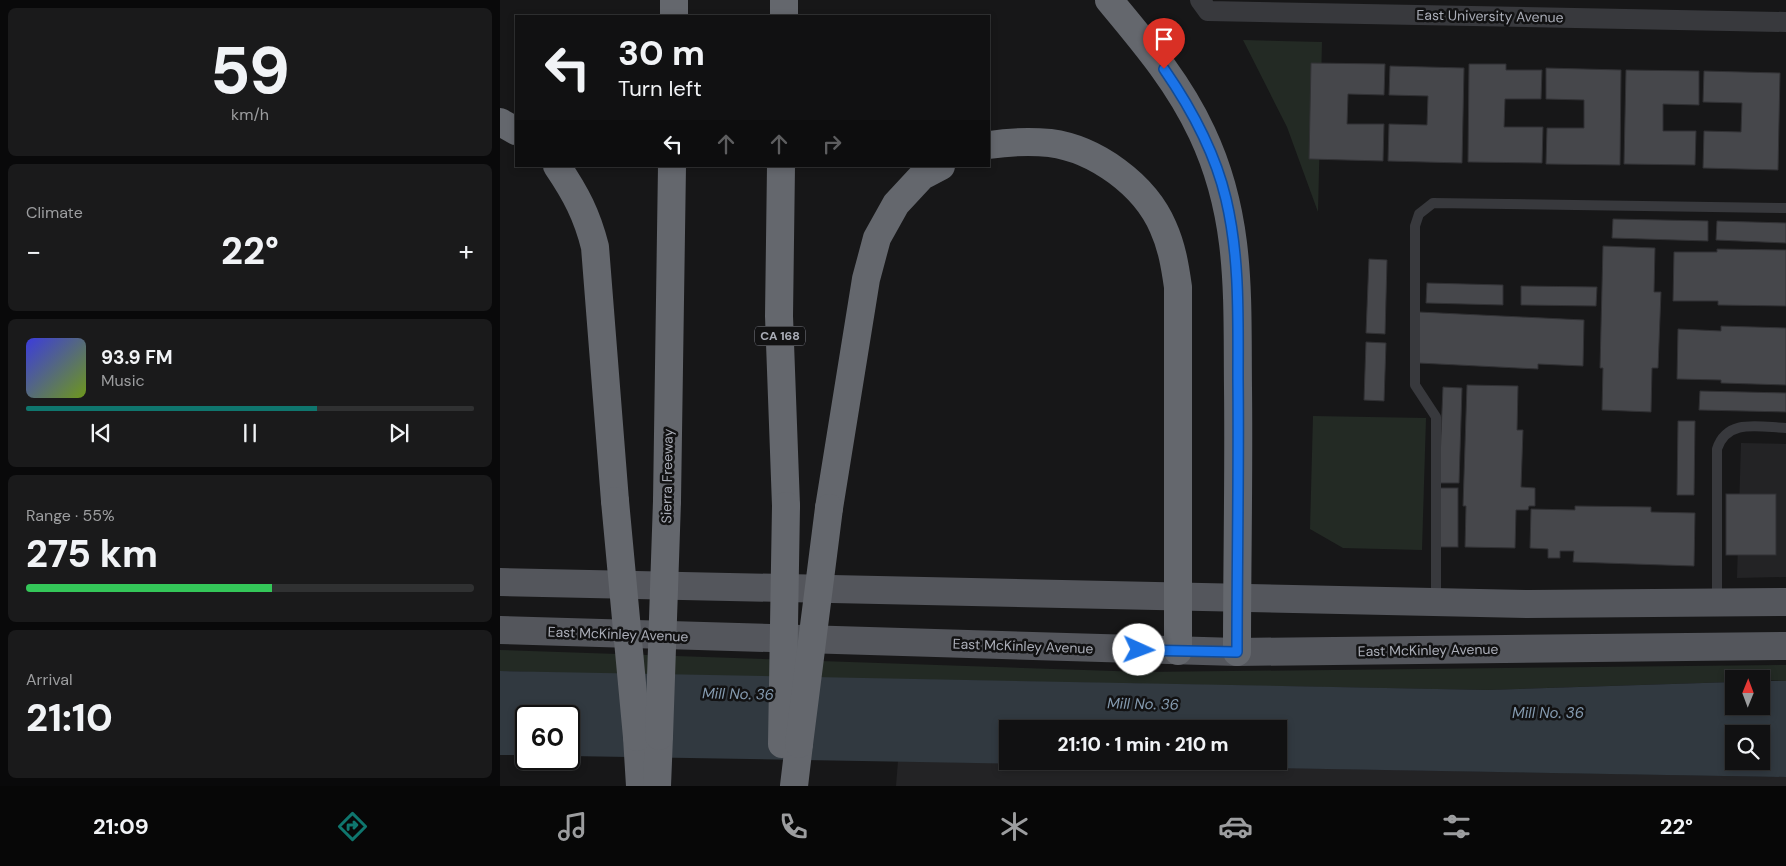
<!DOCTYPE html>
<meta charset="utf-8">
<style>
:root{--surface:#111112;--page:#1a1a1b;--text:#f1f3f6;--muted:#9c9d9f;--line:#303132;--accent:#0f766e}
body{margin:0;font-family:"DM Sans",sans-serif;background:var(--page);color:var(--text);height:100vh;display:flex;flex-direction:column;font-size:19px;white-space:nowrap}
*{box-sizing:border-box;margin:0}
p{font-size:16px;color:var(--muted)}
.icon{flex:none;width:28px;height:28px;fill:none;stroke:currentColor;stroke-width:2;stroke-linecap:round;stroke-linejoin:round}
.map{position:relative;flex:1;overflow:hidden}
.details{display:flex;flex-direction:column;gap:8px;padding:8px;background:#09090a;width:500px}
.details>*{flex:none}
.guide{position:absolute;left:15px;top:15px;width:475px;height:152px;border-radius:0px;box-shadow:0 2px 8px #0003,0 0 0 1px var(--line);background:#111112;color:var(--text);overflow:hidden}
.needle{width:32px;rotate:1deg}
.controls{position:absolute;left:1225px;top:670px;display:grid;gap:10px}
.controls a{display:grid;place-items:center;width:45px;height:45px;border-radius:0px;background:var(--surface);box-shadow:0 2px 8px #0003,0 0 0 1px var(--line);font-size:25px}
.speed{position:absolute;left:15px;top:705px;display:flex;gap:10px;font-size:25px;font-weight:700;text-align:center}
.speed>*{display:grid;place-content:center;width:65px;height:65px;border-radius:50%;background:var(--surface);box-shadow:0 2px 8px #0003,0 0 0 1px var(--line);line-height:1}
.speed .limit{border:2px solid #111;border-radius:8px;background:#fff;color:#111}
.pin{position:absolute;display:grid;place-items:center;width:42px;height:42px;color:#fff;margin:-51px -21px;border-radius:50% 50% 50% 0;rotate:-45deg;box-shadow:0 0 5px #0007}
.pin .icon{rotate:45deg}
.me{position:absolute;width:55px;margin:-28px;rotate:92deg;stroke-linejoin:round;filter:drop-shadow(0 0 4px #0008)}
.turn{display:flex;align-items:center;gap:18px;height:105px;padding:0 20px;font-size:22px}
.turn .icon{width:65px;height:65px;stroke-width:2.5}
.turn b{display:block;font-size:35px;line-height:42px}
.lanes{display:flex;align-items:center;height:48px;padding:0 20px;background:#0003;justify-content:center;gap:25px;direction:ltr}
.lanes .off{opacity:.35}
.big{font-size:38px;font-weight:800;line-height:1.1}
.details .card{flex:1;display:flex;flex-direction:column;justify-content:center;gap:8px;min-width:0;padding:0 18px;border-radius:8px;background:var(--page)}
.details .dial{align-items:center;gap:0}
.dial b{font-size:65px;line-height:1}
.song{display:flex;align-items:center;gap:15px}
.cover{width:60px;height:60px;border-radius:8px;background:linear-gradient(135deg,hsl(240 70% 55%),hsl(80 70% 35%))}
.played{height:5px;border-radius:2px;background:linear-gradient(90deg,var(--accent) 65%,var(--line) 65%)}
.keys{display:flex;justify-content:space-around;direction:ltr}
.heat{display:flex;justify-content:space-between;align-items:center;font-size:28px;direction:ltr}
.charge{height:8px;border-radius:4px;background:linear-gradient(90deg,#34c759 55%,var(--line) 0)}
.trip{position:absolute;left:499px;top:720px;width:288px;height:50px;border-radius:0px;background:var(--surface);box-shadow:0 2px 8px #0003,0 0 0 1px var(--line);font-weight:800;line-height:50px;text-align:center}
.dock{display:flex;height:80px;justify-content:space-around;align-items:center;background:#070707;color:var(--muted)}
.dock .icon{width:35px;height:35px}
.dock .current{color:var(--accent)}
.dock b{font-size:22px;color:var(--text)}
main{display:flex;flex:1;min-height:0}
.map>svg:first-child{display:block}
.built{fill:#232325}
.green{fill:#232a24}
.water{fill:#313940;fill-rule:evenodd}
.building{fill:#46474b;stroke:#313134}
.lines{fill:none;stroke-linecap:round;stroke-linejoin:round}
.lane{stroke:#38393d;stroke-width:10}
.street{stroke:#38393d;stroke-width:20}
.primary{stroke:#54565c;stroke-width:28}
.highway{stroke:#64676d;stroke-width:28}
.highway-bridge{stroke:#64676d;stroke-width:28}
.route-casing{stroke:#114b97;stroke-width:12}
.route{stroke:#1a73e8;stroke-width:9}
.labels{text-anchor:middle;stroke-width:5;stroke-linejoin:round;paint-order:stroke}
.shield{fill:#121213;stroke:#7c7e86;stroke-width:1}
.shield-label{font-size:12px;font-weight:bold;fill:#aaadb7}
.street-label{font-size:14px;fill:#aaadb7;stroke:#121213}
.water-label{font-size:15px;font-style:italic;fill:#849aaf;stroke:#121213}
</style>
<main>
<section class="details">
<div class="card dial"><b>59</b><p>km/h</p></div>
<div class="card"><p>Climate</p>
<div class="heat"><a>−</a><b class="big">22°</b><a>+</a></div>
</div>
<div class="card">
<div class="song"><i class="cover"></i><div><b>93.9 FM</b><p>Music</p></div></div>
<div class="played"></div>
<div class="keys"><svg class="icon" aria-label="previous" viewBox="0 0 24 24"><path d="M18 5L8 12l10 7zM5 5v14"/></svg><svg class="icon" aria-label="pause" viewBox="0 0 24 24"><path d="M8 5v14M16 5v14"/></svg><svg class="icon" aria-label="next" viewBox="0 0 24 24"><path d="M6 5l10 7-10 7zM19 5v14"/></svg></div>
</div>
<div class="card"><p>Range · 55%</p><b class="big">275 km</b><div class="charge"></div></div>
<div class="card"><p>Arrival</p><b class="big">21:10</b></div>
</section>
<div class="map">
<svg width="1286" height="786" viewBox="0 0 1286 786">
<rect width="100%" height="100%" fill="#171718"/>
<g class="built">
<polygon points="1241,443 1286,444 1286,577 1237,578"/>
<polygon points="398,761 1286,777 1286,786 396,786"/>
</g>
<g class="green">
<polygon points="743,40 822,42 818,212 787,127"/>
<polygon points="813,416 926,418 922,550 843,548 810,529"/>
<polygon points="0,650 644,672 1286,665 1286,681 1234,679 1234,682 988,690 94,674 0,671"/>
</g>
<path class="water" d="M0 671 988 690 1234 682V706H1261V681H1286V777L69 756V716H26V755H0ZM508 729H778V761H508ZM1234 734H1261V761H1234Z"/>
<g class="building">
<polygon points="811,63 885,64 884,95 848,94 847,124 884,124 883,161 809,159"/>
<polygon points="969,64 1006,64 1006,70 1042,70 1041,99 1005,99 1004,127 1043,127 1042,163 968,162"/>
<polygon points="890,66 964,68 962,163 888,161 889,124 927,125 928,96 889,95"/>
<polygon points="1046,68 1121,70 1120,165 1046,164 1047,128 1084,128 1084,100 1046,99"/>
<polygon points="1126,70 1199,71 1199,105 1163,104 1163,131 1196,131 1195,165 1124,164"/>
<polygon points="1204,71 1280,73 1278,170 1203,168 1204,131 1241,132 1242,103 1203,102"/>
<polygon points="1113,219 1208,221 1208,241 1112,238"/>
<polygon points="1217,221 1286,223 1286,243 1216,240"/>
<polygon points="1103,246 1155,248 1154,292 1161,292 1158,368 1152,368 1151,412 1102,410 1103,368 1100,368"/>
<polygon points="1217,249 1286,250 1286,306 1218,305 1218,301 1173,301 1174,252 1217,252"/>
<polygon points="869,259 887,260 885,334 866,333"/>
<polygon points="927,283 1003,285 1003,305 926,303"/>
<polygon points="1021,286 1097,287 1096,306 1021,305"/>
<polygon points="919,312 1084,320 1083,366 1038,364 1038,369 918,363"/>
<polygon points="1221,326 1286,328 1286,385 1221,383 1221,380 1177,379 1178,329 1221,331"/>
<polygon points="866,342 886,343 884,401 864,400"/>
<polygon points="967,385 1018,386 1017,430 1023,430 1021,487 1035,488 1035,506 1029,506 1028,510 1016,510 1015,548 965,547 966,506 963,506"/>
<polygon points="943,387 962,388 959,483 939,483"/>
<polygon points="1200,391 1286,393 1286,412 1199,410"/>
<polygon points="1178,421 1195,421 1194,495 1177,495"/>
<rect x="939" y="488" width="19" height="59"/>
<rect x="1226" y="494" width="50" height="61"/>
<polygon points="1075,506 1151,507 1151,512 1195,513 1194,566 1073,562 1074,551 1060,551 1060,558 1048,558 1048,549 1030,548 1031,509 1075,510"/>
</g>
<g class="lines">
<g class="lane">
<polyline points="936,600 936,417 915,385 915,226 919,214 933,203 1286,208"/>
<path d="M1217 603V449C1227 418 1259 427 1286 428"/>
</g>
<polyline class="street" points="700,0 708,11 1286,22"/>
<g class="primary">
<polyline points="0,582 1028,604 1286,602"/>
<polyline points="0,630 737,652 1286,646"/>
</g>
<g class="highway">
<path d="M609 0C644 42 679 83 702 133 742 218 737 297 738 388 739 476 737 564 737 652"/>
<polyline points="174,16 174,0"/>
<polyline points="284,16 284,0"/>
<polyline points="0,122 16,131"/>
<path d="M489 145C509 142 529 141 550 143 596 149 645 185 663 227 672 247 675 266 678 287V651"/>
<path d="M57 166C76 194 87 215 95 247L115 501"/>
<polyline points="281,166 279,316 286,506"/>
<polyline points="167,501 172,166"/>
<polyline points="329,508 366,279 377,238 396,204 422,176 441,166"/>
<polyline points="137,737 140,786"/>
<polyline points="157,786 159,736"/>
<polyline points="294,786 299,744"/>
</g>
<g class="highway-bridge">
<polyline points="115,501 137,737"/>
<polyline points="159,736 167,501"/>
<polyline points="282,744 286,506"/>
<polyline points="299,744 329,508"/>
</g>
</g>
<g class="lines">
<defs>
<path id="route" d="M639 650 737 652C737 561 739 470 738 379 738 319 740 258 726 199 715 152 691 108 664 69"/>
</defs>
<use href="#route" class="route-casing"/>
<use href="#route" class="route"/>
</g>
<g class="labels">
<rect class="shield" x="255" y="326.5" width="50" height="19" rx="4"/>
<g class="shield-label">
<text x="280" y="340">CA 168</text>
</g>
<g class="street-label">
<text transform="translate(990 16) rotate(1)" y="5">East University Avenue</text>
<text transform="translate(167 476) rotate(-89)" y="5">Sierra Freeway</text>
<text transform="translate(118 634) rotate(2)" y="5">East McKinley Avenue</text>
<text transform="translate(523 646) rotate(2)" y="5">East McKinley Avenue</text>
<text transform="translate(928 650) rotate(-1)" y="5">East McKinley Avenue</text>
</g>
<g class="water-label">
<text transform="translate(238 694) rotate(1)" y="5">Mill No. 36</text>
<text transform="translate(643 704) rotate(1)" y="5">Mill No. 36</text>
<text x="1048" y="718">Mill No. 36</text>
</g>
</g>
</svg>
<div class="controls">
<a><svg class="needle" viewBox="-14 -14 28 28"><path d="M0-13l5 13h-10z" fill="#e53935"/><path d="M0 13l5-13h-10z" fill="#9c9d9f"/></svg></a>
<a><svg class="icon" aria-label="search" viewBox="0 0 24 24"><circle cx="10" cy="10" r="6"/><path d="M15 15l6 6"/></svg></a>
</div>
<div class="speed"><div class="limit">60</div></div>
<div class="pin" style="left:664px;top:69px;background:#d93025"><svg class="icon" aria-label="arrive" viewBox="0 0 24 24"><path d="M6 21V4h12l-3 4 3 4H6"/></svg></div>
<svg class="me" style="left:639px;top:650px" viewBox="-20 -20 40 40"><circle r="19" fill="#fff"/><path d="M0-13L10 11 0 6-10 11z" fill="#1a73e8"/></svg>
<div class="trip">21:10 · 1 min · 210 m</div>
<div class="guide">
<div class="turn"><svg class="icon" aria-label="left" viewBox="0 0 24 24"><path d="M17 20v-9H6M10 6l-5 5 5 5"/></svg><div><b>30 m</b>Turn left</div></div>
<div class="lanes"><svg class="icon" aria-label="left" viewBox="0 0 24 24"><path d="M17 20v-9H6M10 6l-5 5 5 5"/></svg><svg class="icon off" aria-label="ahead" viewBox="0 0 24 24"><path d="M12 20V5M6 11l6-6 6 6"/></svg><svg class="icon off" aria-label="ahead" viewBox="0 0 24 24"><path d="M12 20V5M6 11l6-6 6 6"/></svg><svg class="icon off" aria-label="right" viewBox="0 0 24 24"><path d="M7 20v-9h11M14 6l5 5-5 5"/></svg></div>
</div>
</div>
</main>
<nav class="dock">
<b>21:09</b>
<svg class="icon current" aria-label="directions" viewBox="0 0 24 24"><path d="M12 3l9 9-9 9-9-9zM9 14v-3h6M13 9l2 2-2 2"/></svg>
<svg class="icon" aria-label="music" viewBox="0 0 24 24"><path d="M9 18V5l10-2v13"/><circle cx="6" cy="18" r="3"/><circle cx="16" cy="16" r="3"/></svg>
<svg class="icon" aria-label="phone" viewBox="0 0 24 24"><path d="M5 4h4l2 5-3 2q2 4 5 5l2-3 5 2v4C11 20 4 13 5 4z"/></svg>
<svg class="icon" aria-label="climate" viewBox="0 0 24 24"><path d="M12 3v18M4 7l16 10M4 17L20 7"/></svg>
<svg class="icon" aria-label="car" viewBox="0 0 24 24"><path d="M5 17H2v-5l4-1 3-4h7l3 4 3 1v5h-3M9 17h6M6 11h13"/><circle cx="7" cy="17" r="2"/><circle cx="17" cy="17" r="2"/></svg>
<svg class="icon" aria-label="filters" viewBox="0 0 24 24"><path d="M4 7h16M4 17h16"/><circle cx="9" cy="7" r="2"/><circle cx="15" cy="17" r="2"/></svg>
<b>22°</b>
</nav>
